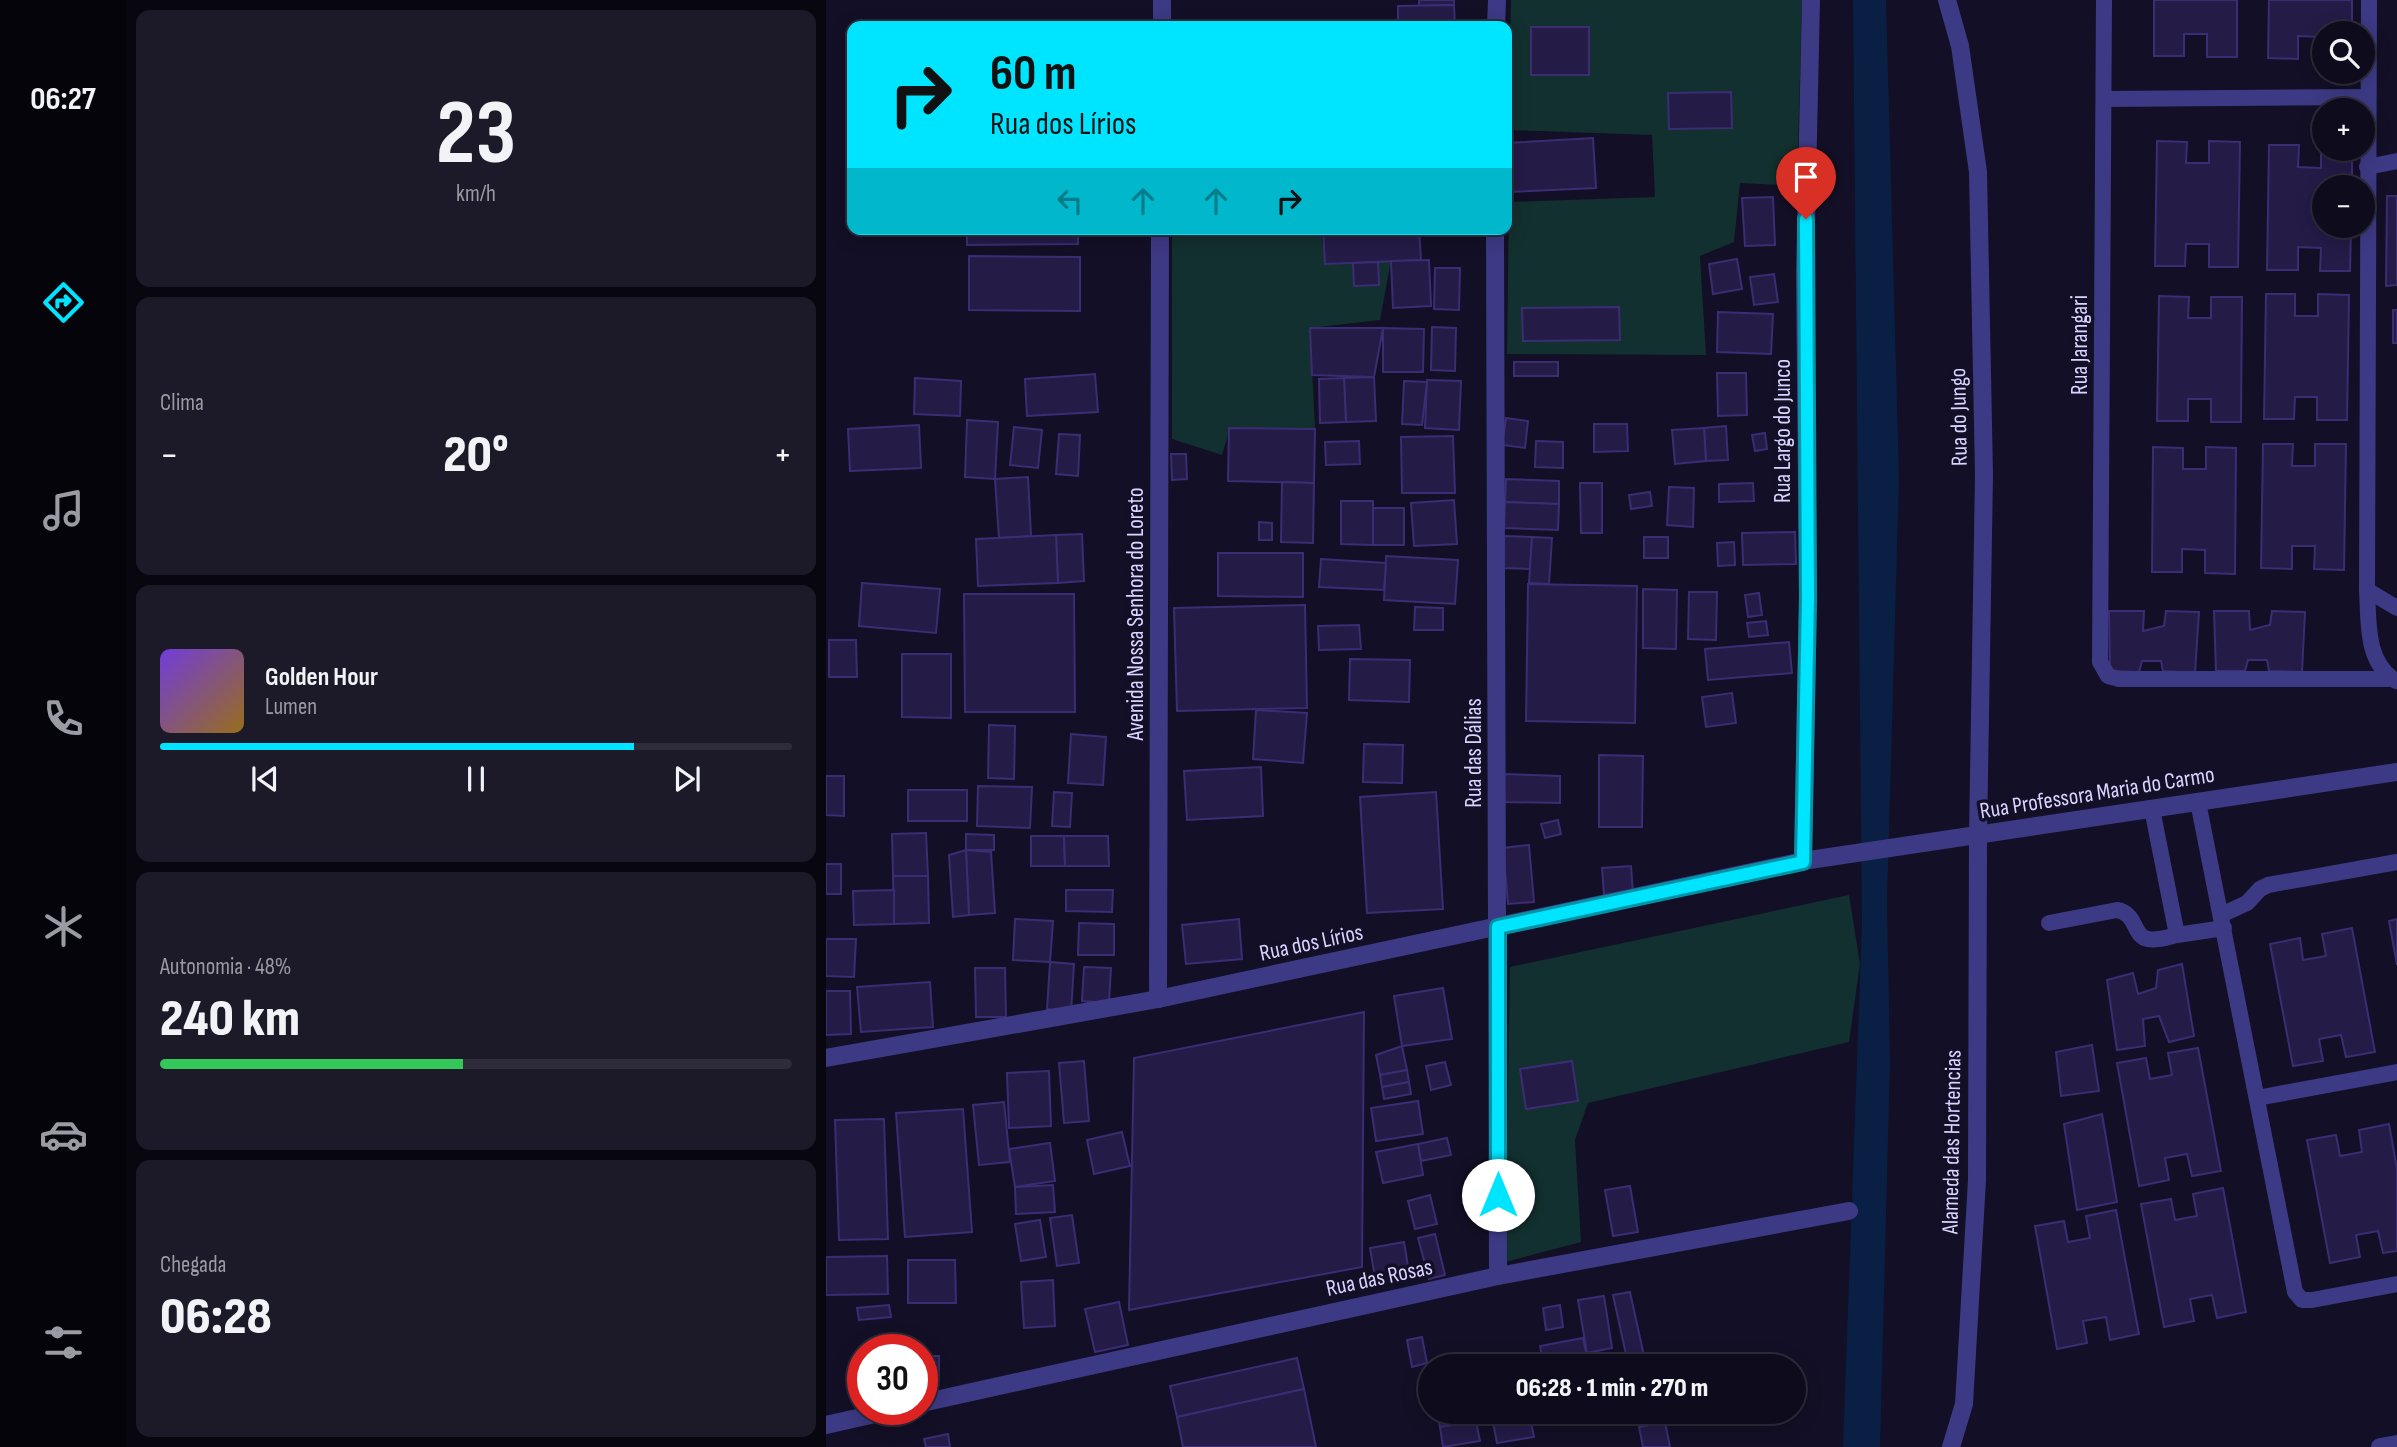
<!DOCTYPE html>
<html lang="pt">
<meta charset="utf-8">
<style>
:root{--surface:#0e0b1c;--page:#1c1929;--text:#f1f3f6;--muted:#9b9ba3;--line:#2e2b3b;--accent:#00e5ff}
body{margin:0;font-family:"Sofia Sans Condensed",sans-serif;background:var(--page);color:var(--text);height:100vh;display:flex;flex-direction:column;font-size:26px;white-space:nowrap}
*{box-sizing:border-box;margin:0}
p{font-size:23px;color:var(--muted)}
.icon{flex:none;width:38px;height:38px;fill:none;stroke:currentColor;stroke-width:2;stroke-linecap:round;stroke-linejoin:round}
.map{position:relative;flex:1;overflow:hidden}
.panel{display:flex;flex-direction:column;gap:10px;padding:10px;background:#08060f;width:700px}
.panel>*{flex:none}
.top-card{position:absolute;left:21px;top:21px;width:665px;height:214px;border-radius:14px;box-shadow:0 4px 18px #0003,0 0 0 2px var(--line);background:#00e5ff;color:#111;overflow:hidden}
.buttons{position:absolute;left:1486px;top:21px;display:grid;gap:14px}
.buttons a{display:grid;place-items:center;width:63px;height:63px;border-radius:50%;background:var(--surface);box-shadow:0 4px 18px #0003,0 0 0 2px var(--line);font-size:35px}
.speed{position:absolute;left:21px;top:1334px;display:flex;gap:14px;font-size:35px;font-weight:700;text-align:center}
.speed>*{display:grid;place-content:center;width:91px;height:91px;border-radius:50%;background:var(--surface);box-shadow:0 4px 18px #0003,0 0 0 2px var(--line);line-height:1}
.speed .limit{border:10px solid #d22;background:#fff;color:#111}
.pin{position:absolute;display:grid;place-items:center;width:60px;height:60px;color:#fff;margin:-72px -30px;border-radius:50% 50% 50% 0;rotate:-45deg;box-shadow:0 0 7px #0007}
.pin .icon{rotate:45deg}
.me{position:absolute;width:77px;margin:-38px;rotate:0deg;stroke-linejoin:round;filter:drop-shadow(0 0 5px #0008)}
.turn{display:flex;align-items:center;gap:24px;height:147px;padding:0 28px;font-size:32px}
.turn .icon{width:91px;height:91px;stroke-width:2.5}
.turn b{display:block;font-size:49px;line-height:60px}
.lanes{display:flex;align-items:center;height:66px;padding:0 28px;background:#0003;justify-content:center;gap:35px;direction:ltr}
.lanes .off{opacity:.35}
.big{font-size:52px;font-weight:800;line-height:1.1}
.panel .tile{flex:1;display:flex;flex-direction:column;justify-content:center;gap:10px;min-width:0;padding:0 24px;border-radius:14px;background:var(--page)}
.panel .dial{align-items:center;gap:0}
.dial b{font-size:91px;line-height:1}
.song{display:flex;align-items:center;gap:21px}
.cover{width:84px;height:84px;border-radius:10px;background:linear-gradient(135deg,hsl(260 70% 55%),hsl(40 70% 35%))}
.played{height:7px;border-radius:4px;background:linear-gradient(90deg,var(--accent) 75%,var(--line) 75%)}
.keys{display:flex;justify-content:space-around;direction:ltr}
.heat{display:flex;justify-content:space-between;align-items:center;font-size:38px;direction:ltr}
.charge{height:10px;border-radius:5px;background:linear-gradient(90deg,#34c759 48%,var(--line) 0)}
.trip{position:absolute;left:592px;top:1354px;width:388px;height:70px;border-radius:35px;background:var(--surface);box-shadow:0 4px 18px #0003,0 0 0 2px var(--line);font-weight:800;line-height:70px;text-align:center}
main{display:flex;flex:1;min-height:0}
.dock{display:flex;flex-direction:column;width:126px;justify-content:space-around;align-items:center;background:#06040b;color:var(--muted)}
.dock .icon{width:49px;height:49px}
.dock .on{color:var(--accent)}
.dock b{font-size:32px;color:var(--text)}
.map>svg:first-child{display:block}
.green{fill:#12302f}
.water{fill:#0a1f44}
.building{fill:#241b47;stroke:#3b2d73;stroke-width:2}
.lines{fill:none;stroke-linecap:round;stroke-linejoin:round}
.service{stroke:#3d3a85;stroke-width:16}
.minor{stroke:#3d3a85;stroke-width:18}
.tertiary{stroke:#3d3a85;stroke-width:18}
.route-casing{stroke:#0095a6;stroke-width:18}
.route{stroke:#00e5ff;stroke-width:12}
.labels{text-anchor:middle;stroke-width:7;stroke-linejoin:round;paint-order:stroke}
.street-label{font-size:23px;fill:#d9d4ff;stroke:#130f26}
</style>
<main>
<nav class="dock">
<b>06:27</b>
<svg class="icon on" aria-label="directions" viewBox="0 0 24 24"><path d="M12 3l9 9-9 9-9-9zM9 14v-3h6M13 9l2 2-2 2"/></svg>
<svg class="icon" aria-label="music" viewBox="0 0 24 24"><path d="M9 18V5l10-2v13"/><circle cx="6" cy="18" r="3"/><circle cx="16" cy="16" r="3"/></svg>
<svg class="icon" aria-label="phone" viewBox="0 0 24 24"><path d="M5 4h4l2 5-3 2q2 4 5 5l2-3 5 2v4C11 20 4 13 5 4z"/></svg>
<svg class="icon" aria-label="climate" viewBox="0 0 24 24"><path d="M12 3v18M4 7l16 10M4 17L20 7"/></svg>
<svg class="icon" aria-label="car" viewBox="0 0 24 24"><path d="M5 17H2v-5l4-1 3-4h7l3 4 3 1v5h-3M9 17h6M6 11h13"/><circle cx="7" cy="17" r="2"/><circle cx="17" cy="17" r="2"/></svg>
<svg class="icon" aria-label="filters" viewBox="0 0 24 24"><path d="M4 7h16M4 17h16"/><circle cx="9" cy="7" r="2"/><circle cx="15" cy="17" r="2"/></svg>
</nav>
<section class="panel">
<div class="tile dial"><b>23</b><p>km/h</p></div>
<div class="tile"><p>Clima</p>
<div class="heat"><a>−</a><b class="big">20°</b><a>+</a></div>
</div>
<div class="tile">
<div class="song"><i class="cover"></i><div><b>Golden Hour</b><p>Lumen</p></div></div>
<div class="played"></div>
<div class="keys"><svg class="icon" aria-label="previous" viewBox="0 0 24 24"><path d="M18 5L8 12l10 7zM5 5v14"/></svg><svg class="icon" aria-label="pause" viewBox="0 0 24 24"><path d="M8 5v14M16 5v14"/></svg><svg class="icon" aria-label="next" viewBox="0 0 24 24"><path d="M6 5l10 7-10 7zM19 5v14"/></svg></div>
</div>
<div class="tile"><p>Autonomia · 48%</p><b class="big">240 km</b><div class="charge"></div></div>
<div class="tile"><p>Chegada</p><b class="big">06:28</b></div>
</section>
<div class="map">
<svg width="1571" height="1447" viewBox="0 0 1571 1447">
<rect width="100%" height="100%" fill="#130f26"/>
<g class="green">
<polygon points="685,0 976,0 971,186 914,183 908,242 874,256 880,355 681,354 683,202 829,197 826,135 682,130"/>
<polygon points="346,229 494,229 500,264 565,261 554,320 484,328 489,429 404,428 396,455 346,439"/>
<polygon points="1023,895 1034,964 1023,1042 762,1103 749,1140 755,1242 679,1262 684,967"/>
</g>
<polygon class="water" points="1027,0 1060,0 1073,478 1061,901 1064,1062 1054,1447 1017,1447 1036,923"/>
<g class="building">
<polygon points="593,0 628,0 628,5 593,6"/>
<polygon points="1328,0 1411,0 1411,57 1381,57 1381,34 1358,34 1358,56 1328,56"/>
<polygon points="1443,0 1526,0 1526,33 1498,33 1498,60 1495,60 1495,37 1472,36 1472,59 1442,58"/>
<polygon points="628,5 629,26 572,26 572,6"/>
<rect x="705" y="27" width="58" height="48"/>
<polygon points="905,92 906,128 843,129 842,93"/>
<polygon points="767,138 770,188 684,192 681,143"/>
<polygon points="1331,141 1361,142 1360,163 1383,163 1383,141 1414,142 1412,267 1383,267 1383,244 1360,244 1359,266 1329,266"/>
<polygon points="1443,145 1473,145 1472,167 1495,168 1495,145 1498,145 1498,149 1526,149 1526,187 1498,187 1498,226 1525,226 1524,271 1494,271 1495,248 1472,247 1472,270 1441,270"/>
<polygon points="1561,196 1571,196 1571,285 1560,286"/>
<polygon points="947,197 949,245 919,246 916,198"/>
<polygon points="141,229 252,229 252,244 141,245"/>
<polygon points="497,229 593,229 595,260 499,264"/>
<polygon points="143,256 254,257 254,311 143,310"/>
<polygon points="911,259 916,289 887,294 883,264"/>
<polygon points="603,260 605,306 567,308 565,261"/>
<polygon points="552,262 553,285 528,286 527,263"/>
<polygon points="609,268 634,268 633,310 608,309"/>
<polygon points="948,274 952,302 928,305 924,277"/>
<polygon points="1440,294 1469,294 1469,316 1492,316 1492,294 1523,295 1521,420 1491,420 1491,397 1469,397 1468,419 1438,419"/>
<polygon points="1333,296 1363,297 1362,318 1385,318 1385,297 1416,297 1415,422 1385,422 1385,399 1362,399 1362,421 1331,421"/>
<polygon points="793,307 794,340 697,341 696,308"/>
<rect x="1567" y="310" width="4" height="33"/>
<polygon points="892,312 947,314 945,354 891,352"/>
<polygon points="606,327 630,328 629,371 605,370"/>
<polygon points="484,328 557,328 548,377 486,375"/>
<polygon points="557,328 598,329 597,372 557,372"/>
<rect x="688" y="362" width="44" height="14"/>
<polygon points="891,373 920,373 921,415 892,416"/>
<polygon points="269,374 272,412 201,416 199,379"/>
<polygon points="548,377 550,421 520,422 518,378"/>
<polygon points="89,378 135,381 134,416 88,414"/>
<polygon points="518,378 520,422 494,423 493,379"/>
<polygon points="601,380 635,381 633,430 599,428"/>
<polygon points="578,381 601,382 596,425 576,424"/>
<polygon points="680,418 702,421 699,448 676,445"/>
<polygon points="141,420 172,422 169,479 139,477"/>
<polygon points="768,424 801,424 802,451 768,452"/>
<polygon points="93,425 95,468 24,471 22,429"/>
<polygon points="900,426 902,460 880,461 878,428"/>
<polygon points="188,427 216,430 212,468 184,465"/>
<polygon points="403,428 489,429 488,483 402,481"/>
<polygon points="878,428 880,461 849,464 846,430"/>
<polygon points="939,433 941,449 929,451 926,435"/>
<polygon points="233,434 254,435 252,476 230,474"/>
<polygon points="627,436 629,493 576,493 575,437"/>
<polygon points="533,441 534,464 500,465 499,442"/>
<polygon points="710,441 737,442 737,468 709,467"/>
<polygon points="1437,444 1467,444 1466,466 1489,466 1489,444 1520,444 1518,570 1488,569 1489,546 1466,546 1466,569 1435,568"/>
<polygon points="1327,447 1357,448 1357,469 1380,469 1380,447 1410,448 1409,574 1379,573 1379,550 1356,549 1356,572 1326,572"/>
<polygon points="345,454 360,454 361,479 346,480"/>
<polygon points="202,477 205,536 173,538 169,479"/>
<polygon points="680,479 733,481 733,504 679,502"/>
<polygon points="456,482 488,483 487,543 455,542"/>
<polygon points="754,483 776,483 776,533 755,533"/>
<polygon points="927,483 928,501 893,502 893,484"/>
<polygon points="843,487 868,488 867,527 841,525"/>
<polygon points="824,492 826,506 805,509 803,495"/>
<polygon points="628,500 631,544 588,546 585,503"/>
<polygon points="515,501 547,501 547,545 515,544"/>
<polygon points="679,502 733,504 732,530 678,528"/>
<rect x="547" y="508" width="31" height="37"/>
<polygon points="433,522 446,523 446,540 433,540"/>
<polygon points="969,532 970,564 917,565 916,533"/>
<polygon points="256,534 258,581 232,583 230,535"/>
<polygon points="230,535 232,583 152,586 150,539"/>
<polygon points="678,536 706,537 704,569 676,568"/>
<polygon points="706,537 726,538 723,584 703,583"/>
<rect x="818" y="537" width="24" height="21"/>
<polygon points="908,542 909,565 892,566 891,543"/>
<polygon points="392,553 477,553 477,597 392,596"/>
<polygon points="560,556 632,560 629,604 558,600"/>
<polygon points="495,559 560,563 558,590 493,587"/>
<polygon points="36,583 114,589 110,633 33,626"/>
<polygon points="702,584 811,586 809,723 700,721"/>
<polygon points="817,589 851,590 850,649 817,648"/>
<polygon points="863,592 891,592 890,640 862,639"/>
<polygon points="933,593 936,615 922,617 919,595"/>
<polygon points="138,594 248,594 249,712 139,712"/>
<polygon points="479,605 481,708 351,711 348,608"/>
<polygon points="589,607 617,608 617,630 588,630"/>
<polygon points="1283,611 1318,611 1317,631 1338,626 1340,611 1373,612 1369,673 1337,671 1335,661 1316,661 1313,672 1284,671"/>
<polygon points="1388,611 1423,611 1424,630 1444,625 1446,611 1479,612 1476,672 1443,671 1441,660 1422,660 1419,671 1390,671"/>
<polygon points="940,621 942,635 923,637 921,623"/>
<polygon points="533,625 535,649 493,650 492,626"/>
<polygon points="3,640 30,640 31,677 3,677"/>
<polygon points="963,642 966,673 882,680 879,649"/>
<polygon points="76,654 125,654 125,718 76,717"/>
<polygon points="524,659 584,660 583,702 523,700"/>
<polygon points="906,693 910,723 880,727 876,697"/>
<polygon points="430,710 481,713 477,763 427,759"/>
<polygon points="163,725 189,726 188,779 162,778"/>
<polygon points="245,734 280,737 277,785 242,783"/>
<polygon points="538,744 577,745 576,783 537,782"/>
<polygon points="773,755 817,756 816,827 773,827"/>
<polygon points="435,767 437,816 361,820 358,771"/>
<polygon points="678,774 734,776 734,803 677,802"/>
<polygon points="0,776 18,776 18,816 0,815"/>
<polygon points="152,786 206,787 204,828 151,826"/>
<rect x="82" y="790" width="59" height="31"/>
<polygon points="228,792 246,793 244,827 226,826"/>
<polygon points="610,792 617,909 541,913 534,797"/>
<polygon points="732,820 735,834 719,838 715,824"/>
<polygon points="100,833 102,876 67,876 66,834"/>
<polygon points="140,834 168,835 168,850 140,850"/>
<polygon points="205,836 238,836 239,866 205,866"/>
<polygon points="238,836 282,836 283,866 239,866"/>
<polygon points="703,845 708,902 682,904 677,848"/>
<polygon points="140,850 165,852 169,913 143,915"/>
<polygon points="140,850 143,915 127,917 123,855"/>
<rect x="0" y="864" width="15" height="30"/>
<polygon points="805,866 807,893 778,895 776,868"/>
<polygon points="67,876 102,876 103,923 68,924"/>
<polygon points="68,890 68,924 28,925 27,891"/>
<polygon points="240,890 287,890 286,912 240,911"/>
<polygon points="189,919 227,921 224,962 187,960"/>
<polygon points="413,919 416,959 360,964 356,925"/>
<polygon points="1571,919 1571,965 1563,921"/>
<polygon points="253,923 288,924 288,955 252,955"/>
<polygon points="1526,928 1549,1052 1520,1057 1515,1035 1493,1039 1497,1061 1467,1066 1444,944 1474,938 1477,960 1500,956 1496,934"/>
<polygon points="0,939 30,939 28,977 0,976"/>
<polygon points="224,962 248,964 245,1012 221,1009"/>
<polygon points="1356,964 1368,1036 1343,1042 1333,1016 1317,1019 1319,1046 1291,1050 1281,980 1307,973 1312,994 1330,988 1332,970"/>
<polygon points="258,967 285,968 283,1003 256,1001"/>
<polygon points="149,968 179,968 180,1017 150,1017"/>
<polygon points="104,982 107,1027 35,1032 31,987"/>
<polygon points="617,988 626,1039 576,1046 568,996"/>
<polygon points="0,991 24,991 25,1034 0,1035"/>
<polygon points="538,1012 536,1267 303,1310 308,1058"/>
<polygon points="1266,1045 1273,1091 1235,1096 1230,1052"/>
<polygon points="576,1046 581,1070 554,1075 550,1055"/>
<polygon points="1372,1048 1395,1171 1366,1176 1361,1154 1339,1158 1343,1180 1313,1186 1291,1063 1320,1058 1324,1079 1346,1075 1342,1053"/>
<polygon points="258,1061 263,1121 238,1123 233,1063"/>
<polygon points="746,1061 752,1101 700,1109 694,1069"/>
<polygon points="619,1062 625,1085 605,1090 600,1066"/>
<polygon points="581,1070 583,1082 556,1087 554,1075"/>
<polygon points="223,1071 225,1126 183,1128 181,1073"/>
<polygon points="583,1082 585,1094 558,1099 556,1087"/>
<polygon points="592,1101 597,1134 550,1141 545,1108"/>
<polygon points="178,1102 184,1162 153,1165 147,1105"/>
<polygon points="137,1109 146,1232 79,1237 70,1113"/>
<polygon points="1276,1114 1291,1202 1251,1210 1238,1124"/>
<polygon points="58,1119 62,1239 13,1240 9,1120"/>
<polygon points="1563,1124 1571,1169 1571,1251 1557,1253 1552,1231 1530,1235 1534,1257 1504,1263 1481,1140 1510,1135 1514,1156 1536,1152 1533,1130"/>
<polygon points="296,1132 304,1166 268,1174 261,1140"/>
<polygon points="621,1138 625,1155 595,1161 592,1144"/>
<polygon points="224,1143 229,1181 189,1187 183,1149"/>
<polygon points="592,1144 597,1175 557,1183 550,1152"/>
<polygon points="227,1185 229,1212 190,1214 189,1187"/>
<polygon points="804,1186 812,1232 787,1236 779,1190"/>
<polygon points="1397,1188 1420,1312 1391,1318 1386,1295 1364,1299 1368,1321 1338,1327 1315,1204 1345,1199 1349,1220 1371,1216 1367,1194"/>
<polygon points="604,1195 611,1224 589,1229 582,1201"/>
<polygon points="1290,1210 1313,1334 1284,1340 1280,1317 1257,1321 1261,1343 1231,1349 1209,1226 1238,1221 1242,1242 1264,1238 1260,1216"/>
<polygon points="246,1215 253,1263 231,1266 224,1218"/>
<polygon points="214,1220 220,1257 195,1261 189,1224"/>
<polygon points="609,1234 619,1275 603,1279 592,1238"/>
<polygon points="578,1242 584,1278 550,1284 544,1248"/>
<polygon points="61,1256 62,1294 0,1295 0,1257"/>
<polygon points="82,1260 129,1260 130,1303 82,1303"/>
<polygon points="227,1280 229,1326 198,1328 195,1282"/>
<polygon points="804,1292 818,1356 801,1359 787,1295"/>
<polygon points="778,1296 786,1348 761,1353 752,1300"/>
<polygon points="293,1302 302,1345 269,1352 259,1309"/>
<polygon points="63,1305 65,1317 33,1320 31,1308"/>
<polygon points="734,1305 737,1327 720,1330 717,1308"/>
<polygon points="596,1337 601,1363 586,1367 581,1340"/>
<polygon points="757,1338 763,1367 718,1367 714,1346"/>
<rect x="96" y="1356" width="17" height="22"/>
<polygon points="818,1356 821,1367 773,1367 773,1366"/>
<polygon points="471,1358 478,1389 351,1417 344,1386"/>
<polygon points="37,1361 37,1397 33,1398 28,1362"/>
<polygon points="692,1361 693,1367 667,1367"/>
<polygon points="478,1389 490,1447 357,1447 351,1417"/>
<polygon points="611,1412 656,1412 657,1419 614,1427"/>
<polygon points="665,1412 703,1412 708,1437 671,1443"/>
<polygon points="650,1421 654,1441 617,1447 614,1427"/>
<polygon points="839,1422 844,1447 817,1447 813,1427"/>
<polygon points="122,1434 124,1447 100,1447 98,1439"/>
</g>
<g class="lines">
<g class="service">
<polyline points="1278,0 1274,662 1282,676 1293,679 1565,679"/>
<path d="M1543 0 1541 590C1543 622 1539 662 1570 681"/>
<polyline points="1278,99 1542,97"/>
<polyline points="1541,167 1571,161"/>
<polyline points="1541,590 1571,608"/>
<polyline points="1372,802 1469,1292 1476,1300 1486,1300 1571,1284"/>
<polyline points="1326,809 1351,935 1398,928"/>
<polyline points="1395,915 1421,903 1434,889 1442,885 1571,862"/>
<path d="M1223 923 1291 910C1311 913 1307 937 1322 939 1331 941 1342 937 1351 935"/>
<polyline points="1431,1098 1571,1072"/>
</g>
<g class="minor">
<polyline points="1121,0 1134,46 1152,172 1158,475 1152,835 1151,1180 1138,1404 1125,1447"/>
<polyline points="670,26 671,0"/>
<polyline points="669,229 672,1276"/>
<polyline points="977,861 982,598 979,272 985,0"/>
<polyline points="96,1403 672,1276 1023,1211"/>
<polyline points="0,1425 71,1409"/>
<polyline points="1554,1447 1571,1444"/>
</g>
<g class="tertiary">
<polyline points="336,26 336,0"/>
<polyline points="332,999 334,229"/>
<polyline points="0,1058 332,999 977,861 1571,772"/>
</g>
</g>
<g class="lines">
<defs>
<polyline id="route" points="672,1195 672,927 977,862 982,598 980,219"/>
</defs>
<use href="#route" class="route-casing"/>
<use href="#route" class="route"/>
</g>
<g class="labels">
<g class="street-label">
<text transform="translate(1253 345) rotate(-90)" y="8">Rua Jarangari</text>
<text transform="translate(1132 417) rotate(-91)" y="8">Rua do Jungo</text>
<text transform="translate(956 431) rotate(-90)" y="8">Rua Largo do Junco</text>
<text transform="translate(309 614) rotate(-90)" y="8">Avenida Nossa Senhora do Loreto</text>
<text transform="translate(647 753) rotate(-90)" y="8">Rua das Dálias</text>
<text transform="translate(1271 792) rotate(-9)" y="8">Rua Professora Maria do Carmo</text>
<text transform="translate(485 942) rotate(-12)" y="8">Rua dos Lírios</text>
<text transform="translate(1125 1142) rotate(-89)" y="8">Alameda das Hortencias</text>
<text transform="translate(553 1277) rotate(-12)" y="8">Rua das Rosas</text>
</g>
</g>
</svg>
<div class="buttons">
<a><svg class="icon" aria-label="search" viewBox="0 0 24 24"><circle cx="10" cy="10" r="6"/><path d="M15 15l6 6"/></svg></a>
<a>+</a>
<a>−</a>
</div>
<div class="speed"><div class="limit">30</div></div>
<div class="pin" style="left:980px;top:219px;background:#d93025"><svg class="icon" aria-label="arrive" viewBox="0 0 24 24"><path d="M6 21V4h12l-3 4 3 4H6"/></svg></div>
<svg class="me" style="left:672px;top:1195px" viewBox="-20 -20 40 40"><circle r="19" fill="#fff"/><path d="M0-13L10 11 0 6-10 11z" fill="#00e5ff"/></svg>
<div class="trip">06:28 · 1 min · 270 m</div>
<div class="top-card">
<div class="turn"><svg class="icon" aria-label="right" viewBox="0 0 24 24"><path d="M7 20v-9h11M14 6l5 5-5 5"/></svg><div><b>60 m</b>Rua dos Lírios</div></div>
<div class="lanes"><svg class="icon off" aria-label="left" viewBox="0 0 24 24"><path d="M17 20v-9H6M10 6l-5 5 5 5"/></svg><svg class="icon off" aria-label="ahead" viewBox="0 0 24 24"><path d="M12 20V5M6 11l6-6 6 6"/></svg><svg class="icon off" aria-label="ahead" viewBox="0 0 24 24"><path d="M12 20V5M6 11l6-6 6 6"/></svg><svg class="icon" aria-label="right" viewBox="0 0 24 24"><path d="M7 20v-9h11M14 6l5 5-5 5"/></svg></div>
</div>
</div>
</main>
